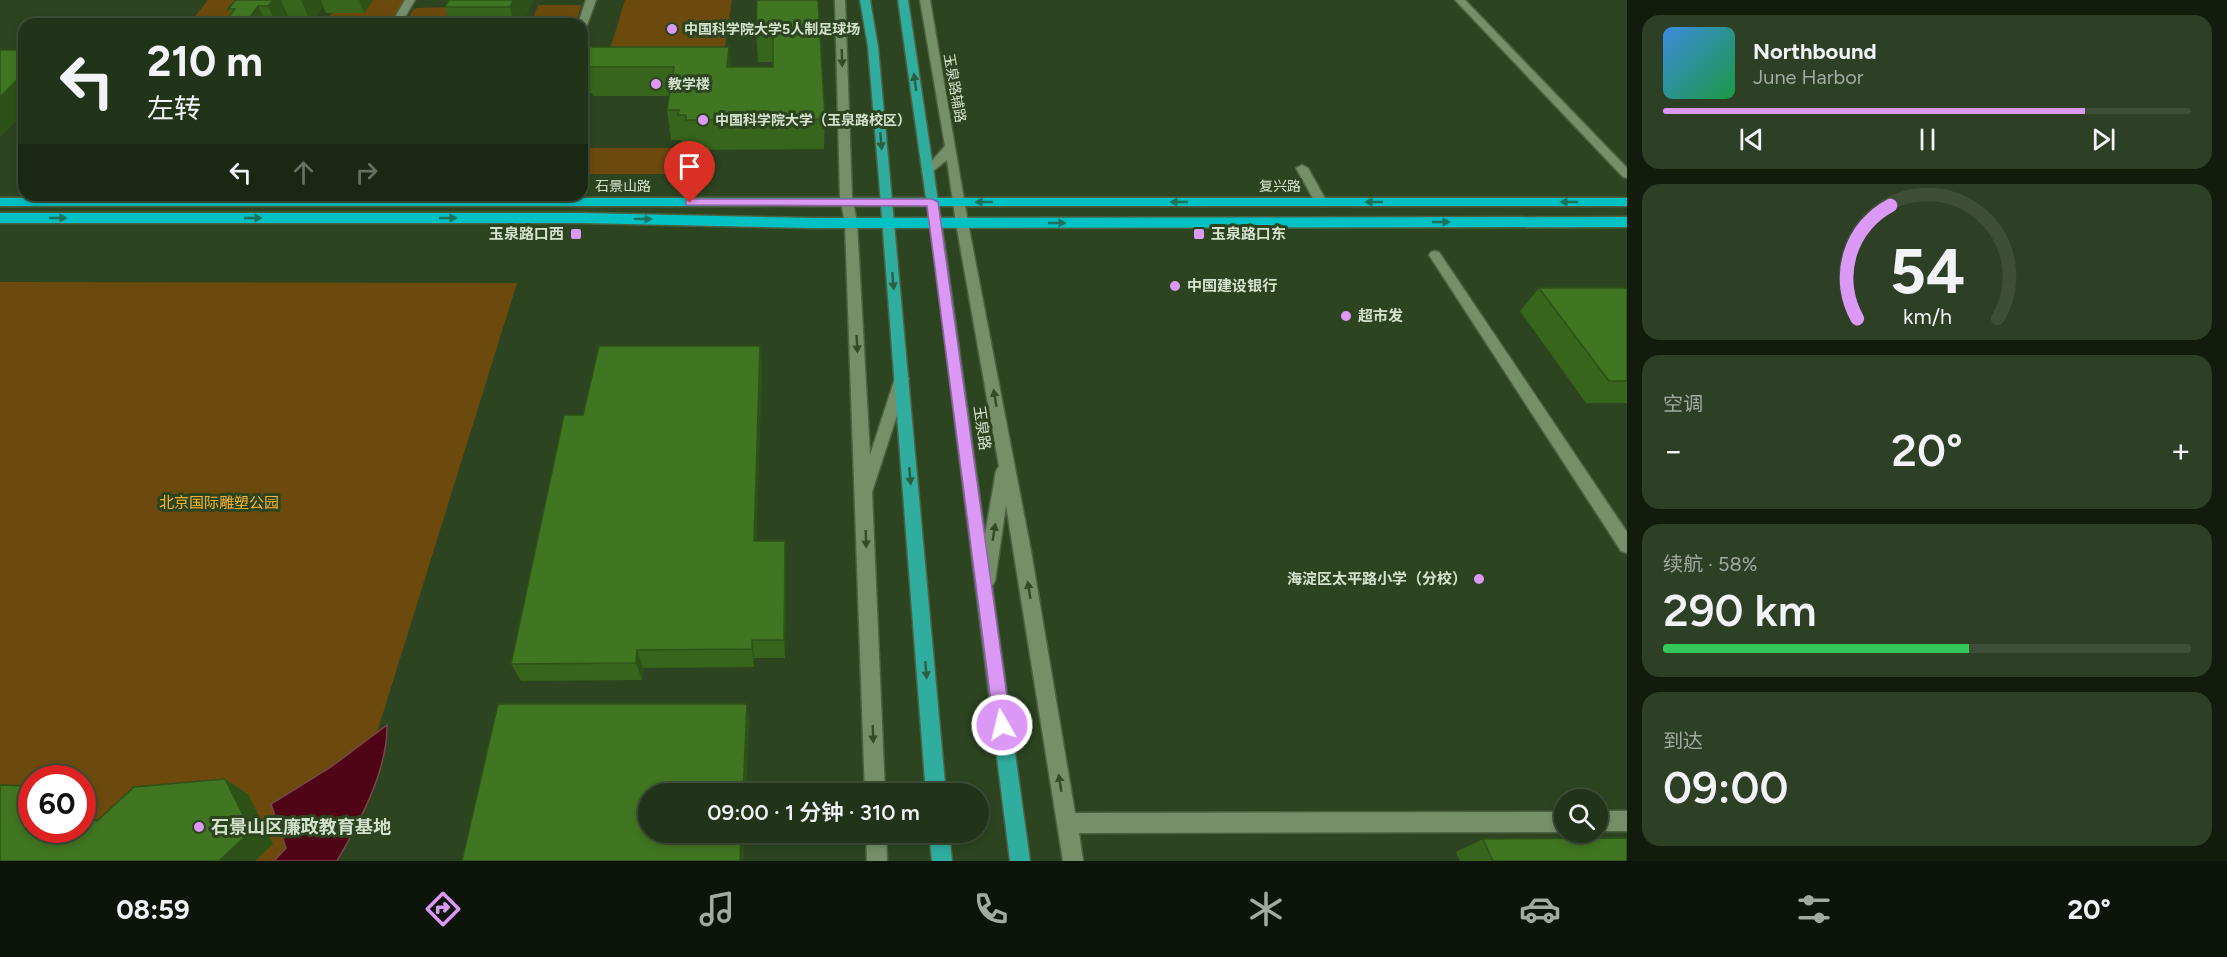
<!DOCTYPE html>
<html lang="zh">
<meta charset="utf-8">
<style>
:root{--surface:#213318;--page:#2d3f25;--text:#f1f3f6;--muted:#a2aaa2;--line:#3e4e37;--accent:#db99f5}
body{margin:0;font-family:Figtree,"Noto Sans SC",sans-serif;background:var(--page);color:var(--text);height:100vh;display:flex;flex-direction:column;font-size:22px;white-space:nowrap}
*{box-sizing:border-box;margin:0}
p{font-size:20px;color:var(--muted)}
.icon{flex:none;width:33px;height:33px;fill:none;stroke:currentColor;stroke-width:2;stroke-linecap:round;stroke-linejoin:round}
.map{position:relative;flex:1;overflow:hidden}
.panel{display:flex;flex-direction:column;gap:15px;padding:15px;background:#121c0d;width:600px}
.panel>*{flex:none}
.banner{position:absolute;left:18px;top:18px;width:570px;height:183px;border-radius:18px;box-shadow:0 3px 9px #0003,0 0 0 2px var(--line);background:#213318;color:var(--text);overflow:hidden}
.tools{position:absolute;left:1554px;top:789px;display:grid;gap:12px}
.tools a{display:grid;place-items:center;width:54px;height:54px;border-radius:50%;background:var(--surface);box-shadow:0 3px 9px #0003,0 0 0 2px var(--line);font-size:30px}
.speed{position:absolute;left:18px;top:765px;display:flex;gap:12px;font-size:30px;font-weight:700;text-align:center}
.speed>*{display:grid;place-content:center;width:78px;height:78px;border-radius:50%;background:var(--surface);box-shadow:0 3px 9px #0003,0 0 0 2px var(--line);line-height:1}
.speed .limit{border:9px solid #d22;background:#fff;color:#111}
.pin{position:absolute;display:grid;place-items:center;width:51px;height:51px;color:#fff;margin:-62px -26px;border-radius:50% 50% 50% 0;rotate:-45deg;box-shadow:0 0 6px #0007}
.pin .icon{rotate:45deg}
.me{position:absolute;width:66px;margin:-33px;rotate:352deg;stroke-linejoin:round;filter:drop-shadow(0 0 4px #0008)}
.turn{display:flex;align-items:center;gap:21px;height:126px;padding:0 30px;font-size:27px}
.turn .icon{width:78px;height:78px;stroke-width:2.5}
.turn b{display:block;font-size:42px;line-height:51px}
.lanes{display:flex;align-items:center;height:57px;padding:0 30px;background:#0003;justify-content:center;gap:30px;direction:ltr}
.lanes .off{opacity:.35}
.big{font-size:45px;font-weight:600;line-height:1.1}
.panel .card{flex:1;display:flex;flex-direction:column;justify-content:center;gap:9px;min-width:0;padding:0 21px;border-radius:18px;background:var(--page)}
.panel .dial{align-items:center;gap:0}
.dial svg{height:156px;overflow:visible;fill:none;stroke:var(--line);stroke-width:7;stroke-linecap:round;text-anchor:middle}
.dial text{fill:var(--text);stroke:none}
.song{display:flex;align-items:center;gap:18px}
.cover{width:72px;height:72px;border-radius:9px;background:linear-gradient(135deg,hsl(210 70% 55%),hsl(140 70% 35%))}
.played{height:6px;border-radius:3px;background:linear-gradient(90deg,var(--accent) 80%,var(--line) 80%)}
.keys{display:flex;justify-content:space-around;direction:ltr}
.heat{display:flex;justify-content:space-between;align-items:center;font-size:33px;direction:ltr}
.charge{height:9px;border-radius:4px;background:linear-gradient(90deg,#34c759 58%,var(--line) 0)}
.trip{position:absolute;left:638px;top:783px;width:351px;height:60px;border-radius:30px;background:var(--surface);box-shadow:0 3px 9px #0003,0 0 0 2px var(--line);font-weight:600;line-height:60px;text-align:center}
.tab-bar{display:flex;height:96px;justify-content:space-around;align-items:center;background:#0d140a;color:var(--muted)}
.tab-bar .icon{width:42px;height:42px}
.tab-bar .active{color:var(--accent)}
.tab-bar b{font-size:27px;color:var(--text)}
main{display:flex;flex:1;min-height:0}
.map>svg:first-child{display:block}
.green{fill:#6c4a0d;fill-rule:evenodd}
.water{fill:#4f0516;stroke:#77474d;stroke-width:1.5}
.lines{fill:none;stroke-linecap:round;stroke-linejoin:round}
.minor-casing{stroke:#4d6142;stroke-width:3}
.major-casing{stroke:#4d6142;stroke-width:3}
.highway-casing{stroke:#4d6142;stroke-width:3}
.minor{fill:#759069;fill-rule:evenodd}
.major{fill:#2fad9f;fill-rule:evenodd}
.highway{fill:#00c1c3;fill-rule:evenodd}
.wall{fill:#37651c}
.shaded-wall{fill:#2d5217}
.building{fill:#407521;stroke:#2d5217;stroke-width:1.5}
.oneway{fill:#334c27}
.oneway2{fill:#2d5e40}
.oneway3{fill:#1d7059}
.route{fill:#db99f5;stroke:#8e639f;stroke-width:1.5}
.poi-dot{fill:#db99f5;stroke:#2c4420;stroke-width:2}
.labels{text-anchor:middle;stroke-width:6;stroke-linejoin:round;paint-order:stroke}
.far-poi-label{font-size:14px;font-weight:bold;fill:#d4e2cd;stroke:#2c4420;text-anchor:start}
.far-street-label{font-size:14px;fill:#d4e2cd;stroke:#2c4420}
.poi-label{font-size:15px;font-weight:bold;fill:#d4e2cd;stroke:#2c4420;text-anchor:start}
.street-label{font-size:15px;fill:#d4e2cd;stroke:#2c4420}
.park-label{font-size:15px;fill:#fdb330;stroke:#2c4420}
.near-poi-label{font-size:18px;font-weight:bold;fill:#d4e2cd;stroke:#2c4420;text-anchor:start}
</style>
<main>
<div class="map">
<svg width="1627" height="861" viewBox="0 0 1627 861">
<rect width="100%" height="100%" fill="#2c4420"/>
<g class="green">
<polygon points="208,0 335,0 261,24 193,24 192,20"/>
<polygon points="373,0 405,0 388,24 319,24 333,13 364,13"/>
<polygon points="625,0 732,0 723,60 607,59"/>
<polygon points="538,5 581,5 576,24 531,24"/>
<polygon points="452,7 443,24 405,24 413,10 417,8"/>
<polygon points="582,148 674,148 670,174 582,174"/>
<path d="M0 282 517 283 337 861H0ZM32 778H82V830H32Z"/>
</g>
<path class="water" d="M387 725C388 770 359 823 337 861H274L286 848 271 804 331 767Z"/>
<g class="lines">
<defs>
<g id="minor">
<polygon points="405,0 415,0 401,24 391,24"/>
<polygon points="586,0 596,0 587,25 582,28 582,24 578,24"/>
<polygon points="835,0 845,0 852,197 857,223 870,455 895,378 902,373 909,378 872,492 885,794 865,794 845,223 840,197"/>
<polygon points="920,0 930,0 968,223 1031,551 1075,813 1564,812 1564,832 1079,833 1083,861 1063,861 1006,505 995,581 992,586 986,589 980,586 977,581 996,471 999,466 956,223 947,160 928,175 922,172 945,146"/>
<polygon points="1455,0 1465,0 1627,168 1627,178 1623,177"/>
<polygon points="1302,165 1308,168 1327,202 1325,205 1321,206 1315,202 1296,168"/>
<polygon points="1435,251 1439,252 1627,532 1627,553 1621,551 1431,258 1429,255 1431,252"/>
<rect x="1598" y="811" width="29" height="20"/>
<polygon points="866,832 886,832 887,861 867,861"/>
</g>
<g id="major">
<polygon points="860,0 870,0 878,47 946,794 926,794 879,179 868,47"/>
<polygon points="898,0 908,0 946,255 1030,861 1010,861 934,255"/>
<polygon points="929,832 949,832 952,861 932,861"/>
</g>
<g id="highway">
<rect x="0" y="198" width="1627" height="8"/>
<polygon points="0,213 581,213 813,218 1627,217 1627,227 813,228 581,223 0,223"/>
</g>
</defs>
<use href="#minor" class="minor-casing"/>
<use href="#major" class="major-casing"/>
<use href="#highway" class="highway-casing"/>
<use href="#minor" class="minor"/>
<use href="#major" class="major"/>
<use href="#highway" class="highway"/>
</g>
<g class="wall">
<polygon points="236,0 373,0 364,13 326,13 323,6 311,23 231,24 228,18 231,14 228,9"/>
<polygon points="533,0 523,24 450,24 445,7"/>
<polygon points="757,0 825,119 824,149 689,150 689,145 682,145 681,140 671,140 667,110 669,96 593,96 592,93 582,93 582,47 731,67 773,67 773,62 758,62 756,33"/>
<polygon points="24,50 24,112 0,136"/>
<polygon points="1539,288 1627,288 1627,403 1586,403 1520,311"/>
<polygon points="760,346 762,368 756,541 786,561 785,658 754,658 754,667 643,668 642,680 521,681 511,664"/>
<polygon points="1483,839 1627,861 1460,861 1456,852"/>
</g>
<g class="shaded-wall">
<polygon points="273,0 281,0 291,23 291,24 276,24 268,6"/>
<polygon points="301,0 321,0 323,6 311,23"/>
<polygon points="359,0 373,0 364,13"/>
<polygon points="513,0 533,0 523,24 514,24 510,7"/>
<polygon points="258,6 267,24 252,24 249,18"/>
<polygon points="729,47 732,76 727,67"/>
<polygon points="17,80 24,88 24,112 0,136 0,97"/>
<polygon points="760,346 762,368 756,561 754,541"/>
<polygon points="785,541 786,561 785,658 784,640"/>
<polygon points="752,640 754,658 754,667 752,649"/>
<polygon points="637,650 643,668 642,680 636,663"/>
<polygon points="747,704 750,721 746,794 743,794"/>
<polygon points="225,779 248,794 273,844 255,861 219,861"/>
<polygon points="82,812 106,824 97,821"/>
<polygon points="741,832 745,832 743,861 740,861"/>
</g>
<g class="building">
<polygon points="236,0 273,0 268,6 258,6 249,18 228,18 235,9 228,9"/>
<polygon points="449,0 513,0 510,7 445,7"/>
<polygon points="757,0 818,0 825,119 686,120 686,115 678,115 679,110 667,110 674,67 587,67 588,63 582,63 582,47 729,47 727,67 773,67 773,33 756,33"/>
<polygon points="0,50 24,50 24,80 17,80 0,97"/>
<polygon points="1539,288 1627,288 1627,381 1609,381"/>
<polygon points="599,346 760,346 754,541 785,541 784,640 752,640 752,649 637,650 636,663 511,664 564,415 583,415"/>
<polygon points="498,704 747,704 743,794 648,794 648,832 741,832 740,861 462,861"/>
<polygon points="225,779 251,831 219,861 0,861 0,785 32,786 32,830 82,830 82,813 97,821 134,787"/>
<polygon points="1627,838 1627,861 1493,861 1483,839"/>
</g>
<defs><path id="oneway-solid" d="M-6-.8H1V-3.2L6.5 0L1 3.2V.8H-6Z" transform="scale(1.5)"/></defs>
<g class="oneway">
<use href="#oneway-solid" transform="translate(842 58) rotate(88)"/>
<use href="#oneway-solid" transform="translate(857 344) rotate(87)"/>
<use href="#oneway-solid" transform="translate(995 398) rotate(-100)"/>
<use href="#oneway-solid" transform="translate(994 532) rotate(-81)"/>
<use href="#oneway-solid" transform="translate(866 539) rotate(88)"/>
<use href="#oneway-solid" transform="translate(1029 590) rotate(-99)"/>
<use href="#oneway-solid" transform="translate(873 734) rotate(88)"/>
<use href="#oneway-solid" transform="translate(1060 783) rotate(-99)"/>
</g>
<g class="oneway2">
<use href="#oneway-solid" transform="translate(915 82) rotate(-98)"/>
<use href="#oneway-solid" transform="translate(881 141) rotate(85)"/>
<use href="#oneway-solid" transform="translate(893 281) rotate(85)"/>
<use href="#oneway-solid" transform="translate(910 476) rotate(85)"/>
<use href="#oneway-solid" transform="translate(926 670) rotate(85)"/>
</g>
<g class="oneway3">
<use href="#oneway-solid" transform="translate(984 202) rotate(180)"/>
<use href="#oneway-solid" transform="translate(1179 202) rotate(180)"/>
<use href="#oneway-solid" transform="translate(1374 202) rotate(180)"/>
<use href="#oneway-solid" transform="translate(1569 202) rotate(180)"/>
<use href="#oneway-solid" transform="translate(58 218)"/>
<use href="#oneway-solid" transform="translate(253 218)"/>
<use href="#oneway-solid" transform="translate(448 218)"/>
<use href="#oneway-solid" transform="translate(643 219) rotate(1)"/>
<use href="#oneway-solid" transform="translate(1441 222)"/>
<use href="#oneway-solid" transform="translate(1057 223)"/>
</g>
<polygon class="route" points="690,199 932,199 938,202 1011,725 1008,731 1002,734 996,731 994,725 927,206 686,205 686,200"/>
<g class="poi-dot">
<circle cx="672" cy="29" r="6"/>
<circle cx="656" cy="84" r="6"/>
<circle cx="703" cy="120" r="6"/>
<rect x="570" y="228" width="12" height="12" rx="3"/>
<rect x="1193" y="228" width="12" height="12" rx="3"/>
<circle cx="1175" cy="286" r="6"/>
<circle cx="1346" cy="316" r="6"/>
<circle cx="1479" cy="579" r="6"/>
<circle cx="199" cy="827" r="6"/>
</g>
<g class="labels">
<g class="far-poi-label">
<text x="684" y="34">中国科学院大学5人制足球场</text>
<text x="668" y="89">教学楼</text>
<text x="715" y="125">中国科学院大学（玉泉路校区）</text>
</g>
<g class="far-street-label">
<text transform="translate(955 88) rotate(80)" y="5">玉泉路辅路</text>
<text x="623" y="191">石景山路</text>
<text x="1280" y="191">复兴路</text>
</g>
<g class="poi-label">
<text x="564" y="239" text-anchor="end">玉泉路口西</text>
<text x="1211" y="239">玉泉路口东</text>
<text x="1187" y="291">中国建设银行</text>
<text x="1358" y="321">超市发</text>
<text x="1467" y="584" text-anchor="end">海淀区太平路小学（分校）</text>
</g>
<g class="street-label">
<text transform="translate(982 428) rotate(82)" y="5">玉泉路</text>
</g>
<g class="park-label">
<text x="219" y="508">北京国际雕塑公园</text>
</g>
<g class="near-poi-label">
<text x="211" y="833">石景山区廉政教育基地</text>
</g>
</g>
</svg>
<div class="tools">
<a><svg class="icon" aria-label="search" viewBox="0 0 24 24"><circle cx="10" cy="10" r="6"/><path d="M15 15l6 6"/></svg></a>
</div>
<div class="speed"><div class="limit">60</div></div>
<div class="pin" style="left:690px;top:203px;background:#d93025"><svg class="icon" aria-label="arrive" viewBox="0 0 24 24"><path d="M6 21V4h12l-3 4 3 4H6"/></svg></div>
<svg class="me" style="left:1002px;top:725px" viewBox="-20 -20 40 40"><circle r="17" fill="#db99f5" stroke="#fff" stroke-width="3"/><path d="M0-11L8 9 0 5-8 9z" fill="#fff"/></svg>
<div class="trip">09:00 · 1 分钟 · 310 m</div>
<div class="banner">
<div class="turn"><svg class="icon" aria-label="left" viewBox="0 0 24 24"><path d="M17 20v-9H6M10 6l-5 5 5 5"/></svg><div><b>210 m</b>左转</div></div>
<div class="lanes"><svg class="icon" aria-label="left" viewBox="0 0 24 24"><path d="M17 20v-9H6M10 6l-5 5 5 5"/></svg><svg class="icon off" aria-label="ahead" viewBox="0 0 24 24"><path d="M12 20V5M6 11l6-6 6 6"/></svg><svg class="icon off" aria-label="right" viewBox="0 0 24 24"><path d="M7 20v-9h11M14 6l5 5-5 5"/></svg></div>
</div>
</div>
<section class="panel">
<div class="card">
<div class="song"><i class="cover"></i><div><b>Northbound</b><p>June Harbor</p></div></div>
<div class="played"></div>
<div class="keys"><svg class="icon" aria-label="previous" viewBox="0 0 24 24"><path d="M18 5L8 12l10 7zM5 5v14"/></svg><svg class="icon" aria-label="pause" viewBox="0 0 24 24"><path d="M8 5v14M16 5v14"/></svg><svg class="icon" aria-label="next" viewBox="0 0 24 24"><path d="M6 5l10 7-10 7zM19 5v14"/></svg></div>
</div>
<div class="card dial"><svg viewBox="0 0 100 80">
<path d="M14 69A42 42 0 1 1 86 69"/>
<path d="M14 69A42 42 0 0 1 31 11" stroke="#db99f5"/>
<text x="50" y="56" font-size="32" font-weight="700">54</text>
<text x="50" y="72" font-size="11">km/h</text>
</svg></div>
<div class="card"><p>空调</p>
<div class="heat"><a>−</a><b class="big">20°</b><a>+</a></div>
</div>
<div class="card"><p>续航 · 58%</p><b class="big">290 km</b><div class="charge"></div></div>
<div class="card"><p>到达</p><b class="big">09:00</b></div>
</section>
</main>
<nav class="tab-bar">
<b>08:59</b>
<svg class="icon active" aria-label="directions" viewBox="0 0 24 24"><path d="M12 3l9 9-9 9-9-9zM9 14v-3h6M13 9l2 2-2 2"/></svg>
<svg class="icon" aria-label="music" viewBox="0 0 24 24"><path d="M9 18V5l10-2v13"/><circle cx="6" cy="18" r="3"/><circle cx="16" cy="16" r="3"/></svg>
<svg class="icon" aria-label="phone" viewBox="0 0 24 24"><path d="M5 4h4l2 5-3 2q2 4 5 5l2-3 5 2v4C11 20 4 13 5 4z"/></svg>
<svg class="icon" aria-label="climate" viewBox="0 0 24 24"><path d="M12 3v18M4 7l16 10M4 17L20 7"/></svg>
<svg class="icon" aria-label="car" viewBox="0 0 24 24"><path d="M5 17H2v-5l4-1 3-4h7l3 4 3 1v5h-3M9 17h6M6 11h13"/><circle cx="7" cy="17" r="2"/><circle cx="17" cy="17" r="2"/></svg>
<svg class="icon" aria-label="filters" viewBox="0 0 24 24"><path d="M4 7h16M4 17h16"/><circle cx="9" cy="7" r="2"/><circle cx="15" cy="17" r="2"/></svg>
<b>20°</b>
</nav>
